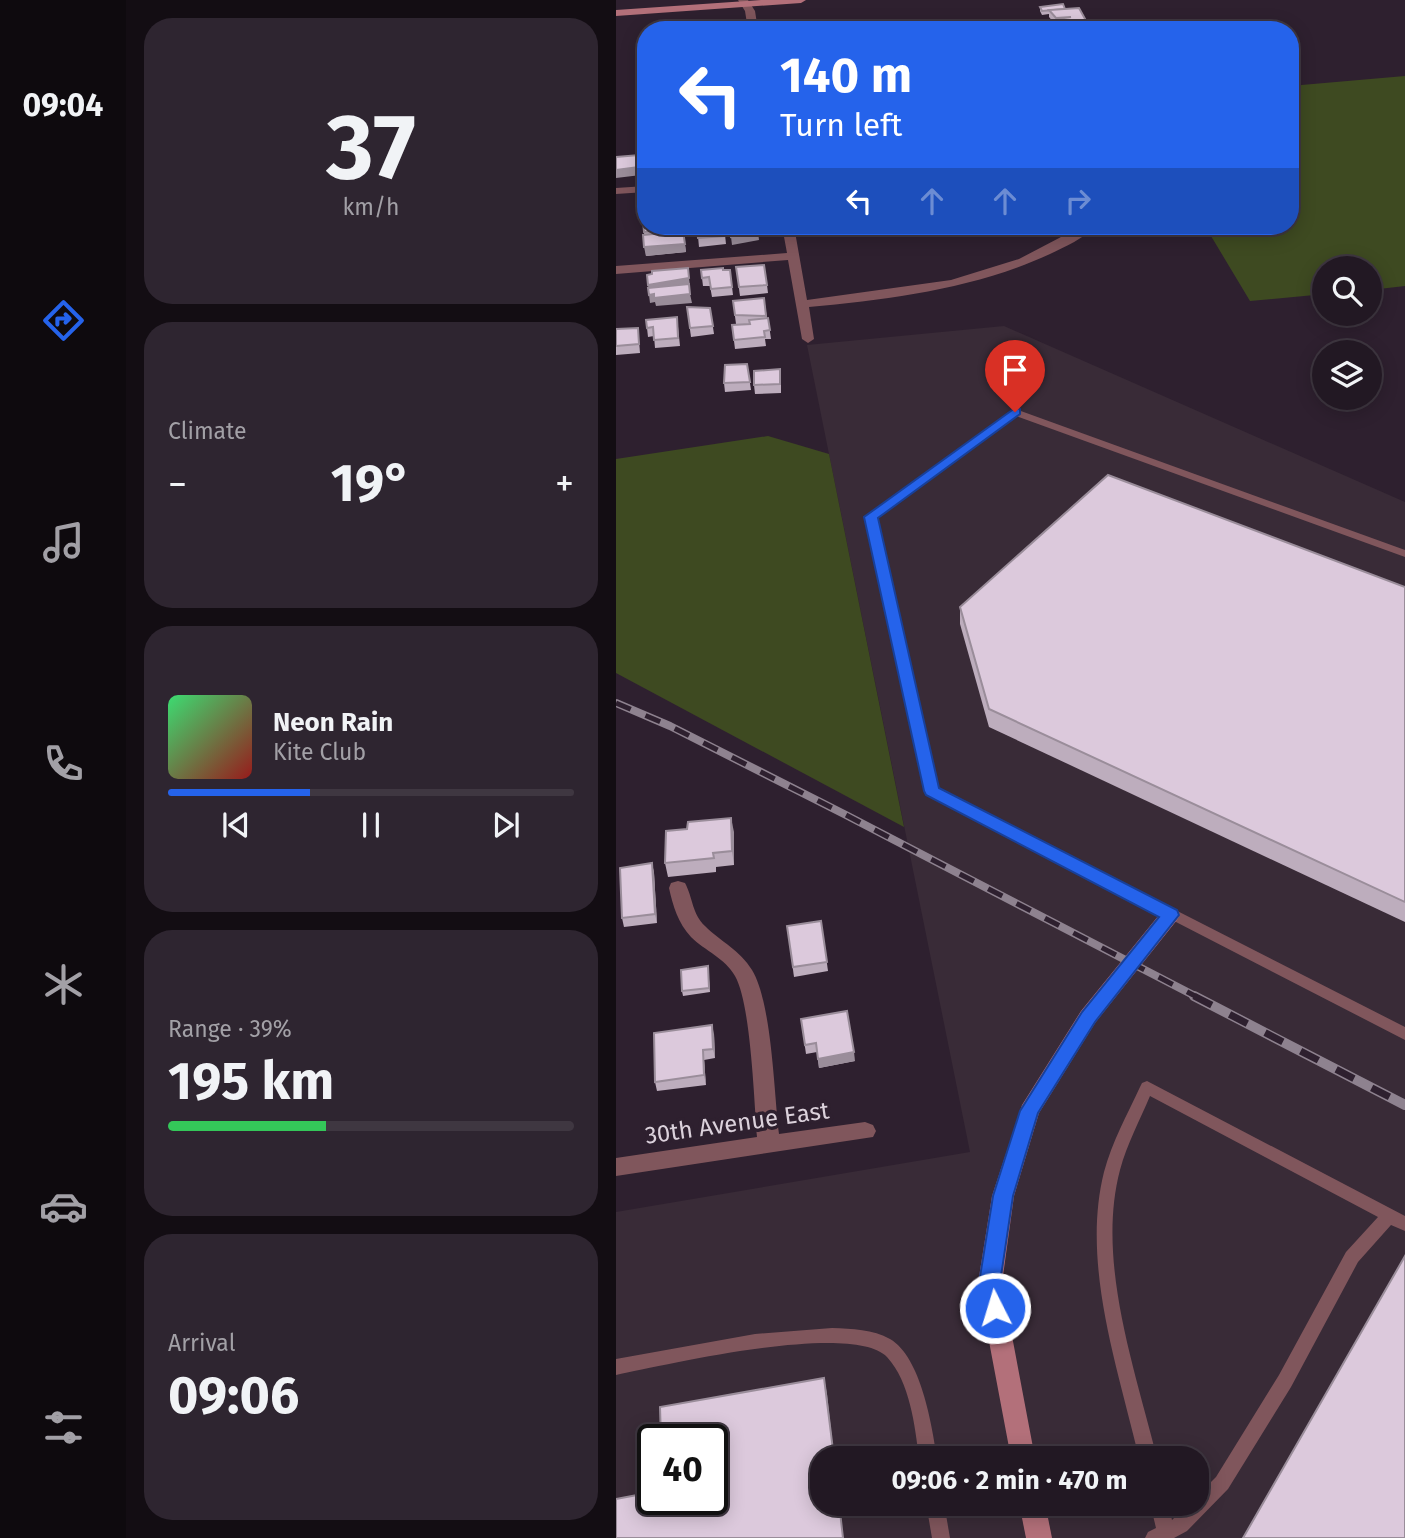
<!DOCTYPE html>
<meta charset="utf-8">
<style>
:root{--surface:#221823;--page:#2e2530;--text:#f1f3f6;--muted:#a2a0a6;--line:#3f3741;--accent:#2563eb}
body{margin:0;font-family:"Fira Sans",sans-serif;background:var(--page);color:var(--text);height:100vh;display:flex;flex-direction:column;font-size:26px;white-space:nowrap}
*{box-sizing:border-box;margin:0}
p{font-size:23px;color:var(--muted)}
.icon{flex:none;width:38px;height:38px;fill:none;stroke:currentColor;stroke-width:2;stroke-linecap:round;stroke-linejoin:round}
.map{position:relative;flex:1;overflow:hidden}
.panel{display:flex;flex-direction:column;gap:18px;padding:18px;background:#130d13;width:490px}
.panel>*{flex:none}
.top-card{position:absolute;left:21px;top:21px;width:662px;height:214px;border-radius:28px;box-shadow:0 4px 18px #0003,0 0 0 2px var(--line);background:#2563eb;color:#fff;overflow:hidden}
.buttons{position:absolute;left:696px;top:256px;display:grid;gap:14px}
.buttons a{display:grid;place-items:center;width:70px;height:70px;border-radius:50%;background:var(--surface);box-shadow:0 4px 18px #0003,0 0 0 2px var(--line);font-size:35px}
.speed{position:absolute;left:21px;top:1424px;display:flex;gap:14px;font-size:35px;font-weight:700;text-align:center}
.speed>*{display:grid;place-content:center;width:91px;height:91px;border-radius:50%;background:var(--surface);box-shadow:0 4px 18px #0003,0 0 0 2px var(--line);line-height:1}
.speed .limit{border:4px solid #111;border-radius:10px;background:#fff;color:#111}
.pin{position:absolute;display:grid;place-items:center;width:60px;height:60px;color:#fff;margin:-72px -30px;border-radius:50% 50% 50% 0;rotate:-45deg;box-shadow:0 0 7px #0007}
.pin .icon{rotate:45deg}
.me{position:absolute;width:77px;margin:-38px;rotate:355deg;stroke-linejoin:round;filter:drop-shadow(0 0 5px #0008)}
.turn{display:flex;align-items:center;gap:24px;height:147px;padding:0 28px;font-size:32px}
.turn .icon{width:91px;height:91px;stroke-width:2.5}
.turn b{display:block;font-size:49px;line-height:60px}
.lanes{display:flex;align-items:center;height:66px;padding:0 28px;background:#0003;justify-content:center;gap:35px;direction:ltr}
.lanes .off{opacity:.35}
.big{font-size:52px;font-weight:700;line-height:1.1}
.panel .card{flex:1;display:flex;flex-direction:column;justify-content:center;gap:10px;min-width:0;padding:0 24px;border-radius:28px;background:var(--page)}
.panel .dial{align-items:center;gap:0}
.dial b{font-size:91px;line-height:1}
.song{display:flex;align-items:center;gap:21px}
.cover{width:84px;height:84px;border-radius:10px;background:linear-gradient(135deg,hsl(140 70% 55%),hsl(0 70% 35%))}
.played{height:7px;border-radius:4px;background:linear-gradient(90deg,var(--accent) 35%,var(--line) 35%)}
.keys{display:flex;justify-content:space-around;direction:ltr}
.heat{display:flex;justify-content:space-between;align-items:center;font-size:38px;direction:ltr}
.charge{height:10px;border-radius:5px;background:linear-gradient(90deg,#34c759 39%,var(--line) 0)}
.trip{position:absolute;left:194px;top:1446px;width:399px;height:70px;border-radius:28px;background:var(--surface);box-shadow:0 4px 18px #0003,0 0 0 2px var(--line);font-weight:700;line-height:70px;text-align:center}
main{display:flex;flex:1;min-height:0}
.menu{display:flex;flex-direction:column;width:126px;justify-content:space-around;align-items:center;background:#0e0a0e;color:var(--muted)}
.menu .icon{width:49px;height:49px}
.menu .active{color:var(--accent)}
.menu b{font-size:32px;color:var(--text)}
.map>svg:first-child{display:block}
.industrial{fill:#392b37;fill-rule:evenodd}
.green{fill:#3e4a21}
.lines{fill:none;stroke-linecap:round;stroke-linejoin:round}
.lane{fill:#80565c;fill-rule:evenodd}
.street{fill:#80565c;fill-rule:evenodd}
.secondary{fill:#b3707a;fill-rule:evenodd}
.rail-far1-casing{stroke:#8e828f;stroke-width:8}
.rail-casing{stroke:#8e828f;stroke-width:10}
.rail-far1{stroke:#2e202f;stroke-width:5;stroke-dasharray:16;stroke-linecap:butt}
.rail{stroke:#2e202f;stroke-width:7;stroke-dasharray:20;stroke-linecap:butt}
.wall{fill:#bdadbd}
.shaded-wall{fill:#9a8d9a}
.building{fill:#dcc9dc;stroke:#9a8d9a;stroke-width:2}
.route{fill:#2563eb;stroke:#184099;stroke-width:2}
.labels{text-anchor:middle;stroke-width:7;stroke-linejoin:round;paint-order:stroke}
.near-street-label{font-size:24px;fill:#dbd1db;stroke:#2e202f}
</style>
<main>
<nav class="menu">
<b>09:04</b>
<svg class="icon active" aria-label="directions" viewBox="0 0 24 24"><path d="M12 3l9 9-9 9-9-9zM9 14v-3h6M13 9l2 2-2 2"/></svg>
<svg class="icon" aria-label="music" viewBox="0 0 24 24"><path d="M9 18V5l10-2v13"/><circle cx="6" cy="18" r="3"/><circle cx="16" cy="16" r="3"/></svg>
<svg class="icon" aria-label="phone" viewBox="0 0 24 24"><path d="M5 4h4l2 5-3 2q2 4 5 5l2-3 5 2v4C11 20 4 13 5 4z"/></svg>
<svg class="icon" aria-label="climate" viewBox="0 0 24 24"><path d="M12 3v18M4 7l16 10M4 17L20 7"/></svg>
<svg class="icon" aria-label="car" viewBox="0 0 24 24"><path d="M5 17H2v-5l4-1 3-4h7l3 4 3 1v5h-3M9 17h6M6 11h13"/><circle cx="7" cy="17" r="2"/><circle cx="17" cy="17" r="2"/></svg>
<svg class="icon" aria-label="filters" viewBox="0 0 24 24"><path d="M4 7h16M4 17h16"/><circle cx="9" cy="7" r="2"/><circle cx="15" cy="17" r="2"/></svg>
</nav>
<section class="panel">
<div class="card dial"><b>37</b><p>km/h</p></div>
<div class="card"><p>Climate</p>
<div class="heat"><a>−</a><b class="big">19°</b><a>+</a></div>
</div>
<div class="card">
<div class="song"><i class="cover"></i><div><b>Neon Rain</b><p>Kite Club</p></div></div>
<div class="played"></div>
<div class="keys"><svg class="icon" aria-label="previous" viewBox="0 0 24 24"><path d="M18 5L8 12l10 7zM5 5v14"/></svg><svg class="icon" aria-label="pause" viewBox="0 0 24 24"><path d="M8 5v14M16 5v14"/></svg><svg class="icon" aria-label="next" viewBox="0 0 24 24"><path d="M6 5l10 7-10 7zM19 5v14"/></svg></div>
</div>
<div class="card"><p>Range · 39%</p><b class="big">195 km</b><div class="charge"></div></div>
<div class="card"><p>Arrival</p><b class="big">09:06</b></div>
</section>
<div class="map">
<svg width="789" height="1538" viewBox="0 0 789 1538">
<rect width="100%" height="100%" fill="#2e202f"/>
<path class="industrial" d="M388 326 789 502V1538H0V1212L354 1152 191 345ZM37 1440H96V1500H37ZM206 1458H581V1503H206Z"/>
<g class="green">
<polygon points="789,76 789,286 754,290 754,268 709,268 709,294 634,301 589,226 674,226 674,86"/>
<polygon points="152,436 213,454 288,827 0,673 0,459"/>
</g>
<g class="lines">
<g class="lane">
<polygon points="399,409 789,550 789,557 400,416 260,518 322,789 789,1027 789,1040 312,794 250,517"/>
<path d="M531 1081 789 1216V1231L775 1225 742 1262 675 1387 612 1489 571 1531 558 1538H529L532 1532 540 1528 534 1503H552L556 1520 574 1503H581V1496L600 1477 663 1375 730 1252 762 1217 534 1096C524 1120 511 1144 504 1170 480 1261 519 1369 541 1458H523C502 1368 465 1264 488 1172 496 1142 511 1115 524 1087L526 1083Z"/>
<path d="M216 1328C236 1329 257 1329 274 1339 305 1357 316 1425 321 1458H303C299 1426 294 1382 271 1357 236 1321 50 1365 0 1375V1359L139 1334Z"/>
<polygon points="310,1503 328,1503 334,1538 316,1538"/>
</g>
<g class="street">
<polygon points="122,0 132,0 139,11 142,30 132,30 129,11"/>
<polygon points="411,24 418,30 363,30 368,27"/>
<polygon points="30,186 30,192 0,194 0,188"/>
<path d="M166 226H178L191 300 335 280 403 259 466 226H480C468 238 449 247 434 254 358 289 275 299 193 307L198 339 192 343 186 339 172 260 0 274V266L171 253Z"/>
<path d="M62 881 69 883C77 898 76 914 89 926 105 942 124 950 136 970 156 1003 158 1093 163 1134L249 1122 257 1125 260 1131 257 1137 0 1176V1158L141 1137C138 1101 135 1004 119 976 109 958 89 951 75 937 62 923 57 906 53 888L55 883Z"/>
</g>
<g class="secondary">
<polygon points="145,0 190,0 185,3 0,16 0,10"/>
<polygon points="554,908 561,910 564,915 561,920 479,1023 423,1113 398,1196 386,1283 419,1458 395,1458 362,1283 376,1196 406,1105 465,1011 547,910"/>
<polygon points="403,1503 429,1503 436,1538 410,1538"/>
</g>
<defs>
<polyline id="rail-far1" points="0,703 54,726 228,814 581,997"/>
<polyline id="rail" points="578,996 789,1105"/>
</defs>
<use href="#rail-far1" class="rail-far1-casing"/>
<use href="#rail" class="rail-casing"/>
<use href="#rail-far1" class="rail-far1"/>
<use href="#rail" class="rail"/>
</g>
<g class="wall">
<polygon points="424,7 449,9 473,26 473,30 439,30 439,24 433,17 433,14 426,15 424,11"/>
<polygon points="30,191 30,226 61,226 61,231 67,231 70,252 30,256 27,220 29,220 28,211"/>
<polygon points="81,226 108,226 110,244 83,247"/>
<polygon points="120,267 151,285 152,293 124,296"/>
<polygon points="85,270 114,270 117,295 96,297 94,286 87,286"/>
<polygon points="148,298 151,318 152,318 155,339 149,339 150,346 119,349 116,325 132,324 120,324 117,301"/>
<polygon points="71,307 94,308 98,334 75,337"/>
<polygon points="61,317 64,346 39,348 38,336 32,337 31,328"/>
<polygon points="22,328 24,353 0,355 0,329"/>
<polygon points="131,364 135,390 109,392 108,383"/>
<polygon points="165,378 165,393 139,394 138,385"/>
<polygon points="789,587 789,922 373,727 344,624 344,607"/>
<polygon points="118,832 118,865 100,867 100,872 52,877 49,863"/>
<polygon points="36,863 38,873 41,923 8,927 6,918"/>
<polygon points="205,921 212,971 178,977 171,926"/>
<polygon points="92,966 94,992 67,996 66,991"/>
<polygon points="185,1019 239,1061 203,1068 201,1052 190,1054"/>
<polygon points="98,1034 99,1058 88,1060 90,1085 41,1091 39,1082"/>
</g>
<g class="shaded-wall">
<polygon points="23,155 25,175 0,178 0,170"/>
<polygon points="142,232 143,240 116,245 115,237"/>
<polygon points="69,244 70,252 30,256 28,247"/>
<polygon points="73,278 74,286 33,293 32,285"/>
<polygon points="74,294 76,303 40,306 39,302 34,303 33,295"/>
<polygon points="115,818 118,832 118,865 116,851"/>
<polygon points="36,863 38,873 41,923 39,914"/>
<polygon points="96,1025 98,1034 99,1058 97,1049"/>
<polygon points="87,1050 88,1060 90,1085 88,1075"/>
<polygon points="238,1052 239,1061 203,1068 202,1059"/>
<polygon points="208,1378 211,1394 218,1458"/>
</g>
<g class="building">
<polygon points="447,4 449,9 426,11 424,7"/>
<polygon points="463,8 473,26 442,28 439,23 443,23 441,19 455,17 440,18 433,10"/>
<polygon points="23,155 23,167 0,170 0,157"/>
<polygon points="27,156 30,156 30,168 28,168"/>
<polygon points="26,191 30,191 30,203 28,203"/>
<polygon points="27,220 30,220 30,226 60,226 46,227 47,230 28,232"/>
<polygon points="81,226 108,226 109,236 82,238"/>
<polygon points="120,226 141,226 142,232 115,237 114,229 120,229"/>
<polygon points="67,231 69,244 28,247 27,235"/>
<polygon points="148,265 151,285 123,287 120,267"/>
<polygon points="72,268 73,278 32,285 31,275 36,274 36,271"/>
<polygon points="107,268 107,270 114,270 116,287 95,289 93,277 86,278 85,270"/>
<polygon points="73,284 74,294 38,298 38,294 33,295 32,288"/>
<polygon points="148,298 150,316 119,315 117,301"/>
<polygon points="71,307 94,308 97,326 74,328"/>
<polygon points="61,317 62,338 38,340 37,327 31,328 30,320"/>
<polygon points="152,318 154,330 148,331 149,337 118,340 116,325 134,324 133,320"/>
<polygon points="22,328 23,344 0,346 0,329"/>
<polygon points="131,364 134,382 108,383 109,365"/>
<polygon points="164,369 164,384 138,385 138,371"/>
<polygon points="492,475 789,587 789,902 373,709 344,607"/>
<polygon points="115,818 116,851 97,853 98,858 49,863 50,831 71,829 72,822"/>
<polygon points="36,863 39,914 6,918 4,868"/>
<polygon points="205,921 211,962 177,967 171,926"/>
<polygon points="92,966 93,988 66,991 65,970"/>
<polygon points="231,1011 238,1052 202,1059 200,1043 189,1045 185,1019"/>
<polygon points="96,1025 97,1049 87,1050 88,1075 39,1082 38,1033"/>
<polygon points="789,1256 789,1538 627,1538"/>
<polygon points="208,1378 218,1458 206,1458 206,1503 223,1503 227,1538 0,1538 0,1499 37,1492 37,1500 96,1500 96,1440 45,1440 44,1407"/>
</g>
<polygon class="route" points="399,408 404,409 404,414 262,518 323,788 561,910 563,915 479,1022 422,1113 397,1196 384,1283 389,1308 386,1315 379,1318 371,1315 363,1283 377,1196 404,1111 466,1012 543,917 310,795 308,791 248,517"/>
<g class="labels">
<g class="near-street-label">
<text transform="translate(121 1123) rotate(-8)" y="8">30th Avenue East</text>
</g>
</g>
</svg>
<div class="buttons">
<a><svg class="icon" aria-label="search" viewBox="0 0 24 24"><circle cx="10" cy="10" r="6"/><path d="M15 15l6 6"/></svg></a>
<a><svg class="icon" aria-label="layers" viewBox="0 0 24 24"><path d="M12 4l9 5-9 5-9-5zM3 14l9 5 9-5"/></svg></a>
</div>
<div class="speed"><div class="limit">40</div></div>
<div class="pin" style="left:399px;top:412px;background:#d93025"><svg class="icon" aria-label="arrive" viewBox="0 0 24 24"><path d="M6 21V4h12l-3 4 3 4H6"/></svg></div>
<svg class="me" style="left:379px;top:1308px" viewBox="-20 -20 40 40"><circle r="17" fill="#2563eb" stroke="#fff" stroke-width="3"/><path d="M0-11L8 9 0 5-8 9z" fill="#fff"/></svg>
<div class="trip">09:06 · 2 min · 470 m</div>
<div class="top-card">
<div class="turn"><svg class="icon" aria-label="left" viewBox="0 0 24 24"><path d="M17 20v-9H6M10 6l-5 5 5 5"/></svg><div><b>140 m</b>Turn left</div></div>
<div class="lanes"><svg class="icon" aria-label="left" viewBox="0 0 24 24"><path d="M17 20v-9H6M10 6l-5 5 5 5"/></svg><svg class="icon off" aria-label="ahead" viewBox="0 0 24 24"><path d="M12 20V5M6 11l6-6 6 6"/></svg><svg class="icon off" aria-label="ahead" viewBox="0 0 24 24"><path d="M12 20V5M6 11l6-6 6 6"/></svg><svg class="icon off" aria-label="right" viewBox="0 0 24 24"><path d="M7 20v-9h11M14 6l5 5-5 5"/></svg></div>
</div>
</div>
</main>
